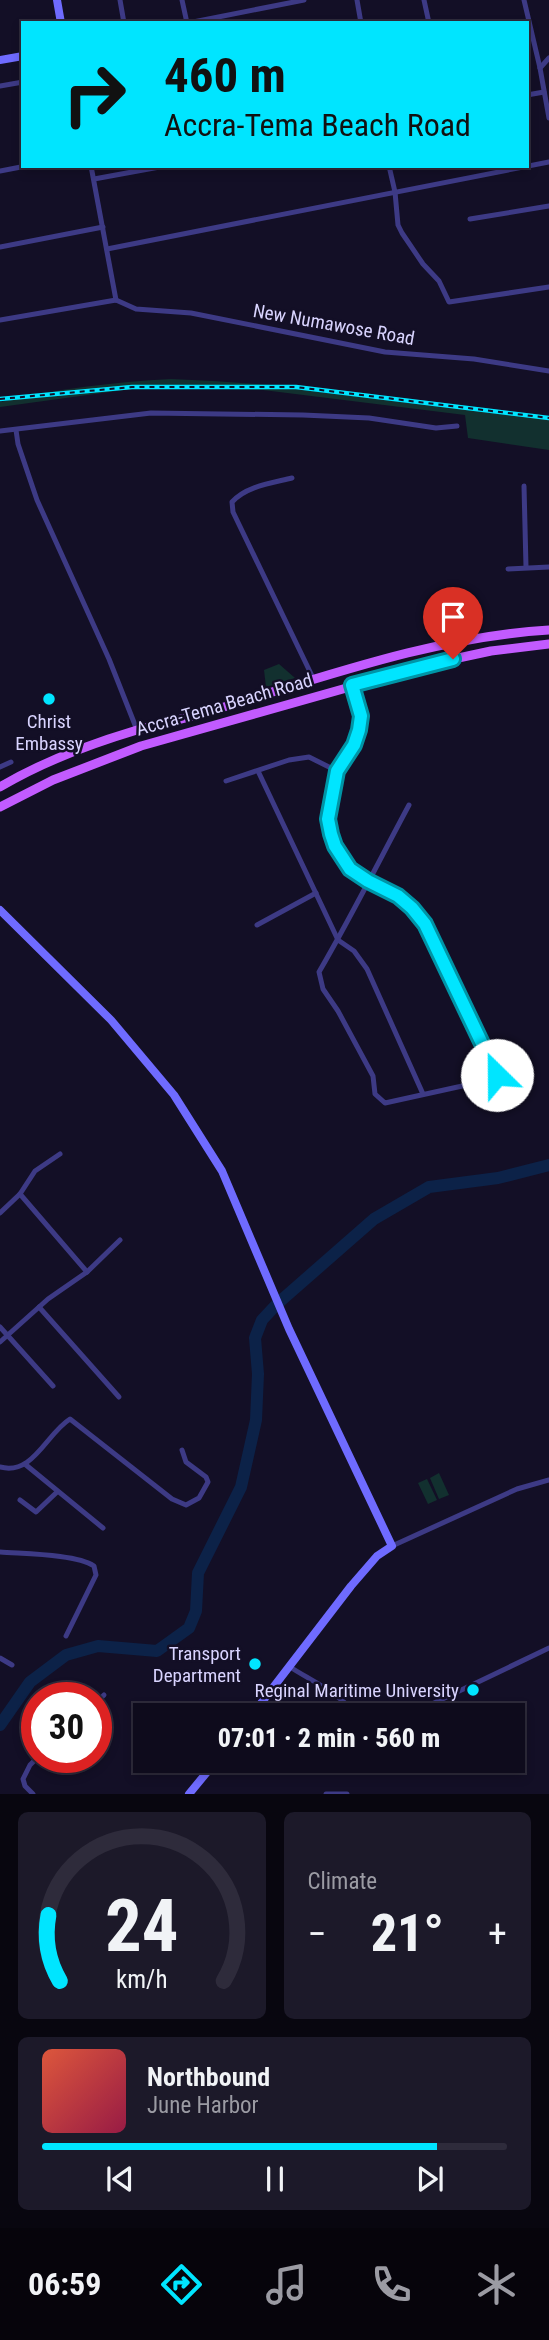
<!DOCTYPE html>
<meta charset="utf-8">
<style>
:root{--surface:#0e0b1c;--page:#1c1929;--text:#f1f3f6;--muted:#9b9ba3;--line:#2e2b3b;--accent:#00e5ff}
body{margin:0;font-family:"Roboto Condensed",sans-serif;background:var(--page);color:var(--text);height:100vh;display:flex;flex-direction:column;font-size:26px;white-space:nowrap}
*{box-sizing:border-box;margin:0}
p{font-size:23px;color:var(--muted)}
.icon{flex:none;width:38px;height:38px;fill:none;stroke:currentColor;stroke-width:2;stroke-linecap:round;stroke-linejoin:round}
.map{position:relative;height:1794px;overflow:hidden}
.side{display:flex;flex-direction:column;gap:18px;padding:18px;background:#08060f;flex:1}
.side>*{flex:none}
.guide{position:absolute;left:21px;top:21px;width:508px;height:147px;border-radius:0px;box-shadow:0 4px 10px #0003,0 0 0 2px var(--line);background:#00e5ff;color:#111;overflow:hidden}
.speed{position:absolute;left:21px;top:1682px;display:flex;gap:14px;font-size:35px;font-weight:700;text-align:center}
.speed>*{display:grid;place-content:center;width:91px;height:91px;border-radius:50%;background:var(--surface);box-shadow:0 4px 10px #0003,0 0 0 2px var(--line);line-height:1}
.speed .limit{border:10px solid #d22;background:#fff;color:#111}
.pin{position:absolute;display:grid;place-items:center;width:60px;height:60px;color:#fff;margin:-72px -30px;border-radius:50% 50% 50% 0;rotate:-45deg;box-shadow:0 0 7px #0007}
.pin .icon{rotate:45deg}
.me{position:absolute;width:77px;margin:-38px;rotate:337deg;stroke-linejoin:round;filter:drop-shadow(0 0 5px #0008)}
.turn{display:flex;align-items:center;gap:24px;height:147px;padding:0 28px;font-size:32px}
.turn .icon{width:91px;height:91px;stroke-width:2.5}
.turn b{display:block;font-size:49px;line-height:60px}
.big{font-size:52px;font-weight:800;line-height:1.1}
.side .tile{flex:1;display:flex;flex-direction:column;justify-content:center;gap:10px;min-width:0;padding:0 24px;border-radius:10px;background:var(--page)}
.side .dial{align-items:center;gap:0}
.dial svg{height:182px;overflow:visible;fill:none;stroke:var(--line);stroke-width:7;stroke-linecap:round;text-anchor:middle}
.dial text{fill:var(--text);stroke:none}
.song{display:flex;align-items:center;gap:21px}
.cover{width:84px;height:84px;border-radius:10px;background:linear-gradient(135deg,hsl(10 70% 55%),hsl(340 70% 35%))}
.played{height:7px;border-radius:4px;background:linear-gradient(90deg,var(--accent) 85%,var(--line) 85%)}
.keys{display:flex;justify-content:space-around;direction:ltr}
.heat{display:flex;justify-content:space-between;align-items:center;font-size:38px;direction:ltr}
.side .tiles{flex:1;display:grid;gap:18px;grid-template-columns:1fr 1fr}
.tile:last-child{grid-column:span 2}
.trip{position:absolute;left:133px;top:1703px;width:392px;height:70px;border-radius:0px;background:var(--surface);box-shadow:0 4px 10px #0003,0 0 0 2px var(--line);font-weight:800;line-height:70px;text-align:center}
.tabs{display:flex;height:112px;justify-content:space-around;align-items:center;background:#06040b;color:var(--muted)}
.tabs .icon{width:49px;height:49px}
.tabs .on{color:var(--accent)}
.tabs b{font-size:32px;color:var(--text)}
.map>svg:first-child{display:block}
.green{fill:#12302f}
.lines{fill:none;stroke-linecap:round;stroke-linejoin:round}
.river{stroke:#0c2248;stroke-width:12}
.street{stroke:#3d3a85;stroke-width:5}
.secondary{stroke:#6f6bff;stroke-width:8}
.primary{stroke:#c25bff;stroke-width:9}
.rail-casing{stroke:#00e5ff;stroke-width:4.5}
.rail{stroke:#130f26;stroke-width:2;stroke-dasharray:5;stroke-linecap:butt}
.route-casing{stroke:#0095a6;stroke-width:18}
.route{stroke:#00e5ff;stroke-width:12}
.poi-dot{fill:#00e5ff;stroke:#130f26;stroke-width:2.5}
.labels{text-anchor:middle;stroke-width:5;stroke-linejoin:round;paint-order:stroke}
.street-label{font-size:19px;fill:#d9d4ff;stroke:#130f26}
.poi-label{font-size:19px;fill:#d9d4ff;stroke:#130f26;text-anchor:end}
</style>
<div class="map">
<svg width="549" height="1794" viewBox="0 0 549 1794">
<rect width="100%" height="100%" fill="#130f26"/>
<g class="green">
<path d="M171 379C298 384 423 400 549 417V450L468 438 465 415 263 390 146 387 0 407V402C56 389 114 382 171 379Z"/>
<polygon points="279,664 295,678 266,687 264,670"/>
<polygon points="439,1473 449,1495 439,1499 430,1478"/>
<polygon points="427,1479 437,1500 428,1504 418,1483"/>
</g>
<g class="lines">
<polyline class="river" points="0,1725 30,1682 66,1655 98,1646 157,1651 189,1628 196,1611 198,1573 241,1487 256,1420 258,1374 255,1338 262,1320 277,1304 374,1219 429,1187 498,1178 549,1165"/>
<g class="street">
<polyline points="120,0 124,23"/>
<polyline points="182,0 187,23"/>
<polyline points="357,0 361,23"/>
<polyline points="424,0 429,23"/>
<polyline points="524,0 540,68 549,118"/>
<polyline points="188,23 304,0"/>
<polyline points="540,68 549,58"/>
<polyline points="0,86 23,82"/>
<polyline points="527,95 544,92"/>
<polyline points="91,166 116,300"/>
<polyline points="389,166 395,192 398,225 402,233 423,264 439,281 449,302 549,287"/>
<polyline points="0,171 26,166"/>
<polyline points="94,179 165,166"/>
<polyline points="470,219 549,206"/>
<polyline points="0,247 103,227"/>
<polyline points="107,249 549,162"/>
<polyline points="116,300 136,309 191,313 385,352 474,359 549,371"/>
<polyline points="0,320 116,300"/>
<polyline points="16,430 18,444 37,500 109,659 137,730"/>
<polyline points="0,431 151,413 303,415 369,418 436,428 457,426"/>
<path d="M292 478C272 483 246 486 232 502L233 512 314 680"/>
<polyline points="524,486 526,567"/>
<polyline points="508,569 549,567"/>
<path d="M352 685 361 716 359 730 354 745 337 771 328 819 331 833 335 846 350 869 368 881 399 896 412 908 425 924 497 1075 494 1079 385 1103 375 1094 373 1076 338 1011 323 989 319 972C351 917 379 861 409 805"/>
<polyline points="0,767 11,762"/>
<polyline points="258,771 338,940 354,951 367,969 423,1094"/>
<polyline points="226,781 289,760 309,757 337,771"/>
<polyline points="257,925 316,893"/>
<polyline points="20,1194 87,1272"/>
<polyline points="0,1213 20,1194 35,1171 60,1154"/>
<polyline points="39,1307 119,1397"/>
<polyline points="0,1327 53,1386"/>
<polyline points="0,1342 48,1299 87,1272 120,1240"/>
<polyline points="26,1465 103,1528"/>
<path d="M0 1467C33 1476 46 1434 70 1419L172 1499 186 1505 199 1498 208 1482 206 1477 186 1462 182 1450"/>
<polyline points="20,1500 36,1512 57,1492"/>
<polyline points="392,1546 517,1489 549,1480"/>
<path d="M0 1552C23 1554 76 1554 94 1566L96 1575 66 1636"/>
<polyline points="0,1658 12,1665"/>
<path d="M290 1667C310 1680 343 1695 355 1715"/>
<polyline points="96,1703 104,1695"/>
<polyline points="409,1715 549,1648"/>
<polyline points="33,1794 25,1786 23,1779 30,1765 38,1757"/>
<polyline points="326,1794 347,1794"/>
</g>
<g class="secondary">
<polyline points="57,0 61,23"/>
<polyline points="0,60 23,56"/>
<polyline points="0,910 111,1020 174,1095 222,1171 289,1329 392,1546 377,1556 351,1586 252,1715"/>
<polyline points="189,1794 217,1760"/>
</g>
<g class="primary">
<path d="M0 787C42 762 90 744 137 730 163 723 189 718 214 710 324 677 434 637 549 630"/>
<polyline points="0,807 53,780 141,746 435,663 491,651 549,644"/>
</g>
<defs>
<polyline id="rail" points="0,399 132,387 296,387 549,418"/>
</defs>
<use href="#rail" class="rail-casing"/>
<use href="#rail" class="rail"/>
</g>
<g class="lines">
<defs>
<polyline id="route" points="453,659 352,685 361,716 359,730 354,745 337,771 328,819 331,834 335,846 350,869 368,881 398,896 412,908 425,924 497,1075"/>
</defs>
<use href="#route" class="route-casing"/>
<use href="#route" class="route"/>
</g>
<g class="poi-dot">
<circle cx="49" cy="699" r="7"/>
<circle cx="255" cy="1664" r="7"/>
<circle cx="473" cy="1690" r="7"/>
</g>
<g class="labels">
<g class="street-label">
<text transform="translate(334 324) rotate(10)" y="7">New Numawose Road</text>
<text transform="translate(224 704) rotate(-16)" y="7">Accra-Tema Beach Road</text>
</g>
<g class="poi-label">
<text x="49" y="728" text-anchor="middle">Christ<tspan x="49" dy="22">Embassy</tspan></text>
<text x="241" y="1660">Transport<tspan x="241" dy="22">Department</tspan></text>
<text x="459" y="1697">Reginal Maritime University</text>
</g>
</g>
</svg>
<div class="speed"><div class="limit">30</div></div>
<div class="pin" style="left:453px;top:659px;background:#d93025"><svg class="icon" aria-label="arrive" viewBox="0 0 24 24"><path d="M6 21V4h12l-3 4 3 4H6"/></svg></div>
<svg class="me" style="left:497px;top:1075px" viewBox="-20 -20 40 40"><circle r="19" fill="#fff"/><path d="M0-13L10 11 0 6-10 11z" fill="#00e5ff"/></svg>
<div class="trip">07:01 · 2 min · 560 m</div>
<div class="guide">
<div class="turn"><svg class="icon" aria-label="right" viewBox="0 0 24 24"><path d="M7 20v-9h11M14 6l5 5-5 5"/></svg><div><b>460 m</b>Accra-Tema Beach Road</div></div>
</div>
</div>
<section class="side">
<div class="tiles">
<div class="tile dial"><svg viewBox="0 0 100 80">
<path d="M14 69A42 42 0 1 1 86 69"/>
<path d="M14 69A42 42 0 0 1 9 40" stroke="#00e5ff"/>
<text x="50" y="56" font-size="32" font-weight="700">24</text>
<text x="50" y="72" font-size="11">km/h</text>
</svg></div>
<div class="tile"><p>Climate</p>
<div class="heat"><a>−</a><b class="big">21°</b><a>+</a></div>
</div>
<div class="tile">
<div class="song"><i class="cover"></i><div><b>Northbound</b><p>June Harbor</p></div></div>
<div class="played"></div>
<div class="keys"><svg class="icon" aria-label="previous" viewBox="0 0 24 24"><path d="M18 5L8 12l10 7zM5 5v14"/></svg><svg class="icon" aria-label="pause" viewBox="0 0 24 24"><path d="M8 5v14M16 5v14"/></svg><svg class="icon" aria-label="next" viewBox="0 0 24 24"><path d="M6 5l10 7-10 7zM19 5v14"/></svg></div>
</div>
</div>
</section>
<nav class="tabs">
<b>06:59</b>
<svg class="icon on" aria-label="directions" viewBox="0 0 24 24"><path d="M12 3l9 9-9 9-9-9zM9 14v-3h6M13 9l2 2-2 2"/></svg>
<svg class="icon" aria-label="music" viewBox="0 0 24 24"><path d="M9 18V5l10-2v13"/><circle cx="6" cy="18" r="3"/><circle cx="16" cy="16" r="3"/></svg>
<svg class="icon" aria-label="phone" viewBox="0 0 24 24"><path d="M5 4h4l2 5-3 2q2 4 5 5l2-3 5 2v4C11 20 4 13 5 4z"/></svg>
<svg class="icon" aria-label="climate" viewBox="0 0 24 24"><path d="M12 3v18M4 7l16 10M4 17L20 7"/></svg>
</nav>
